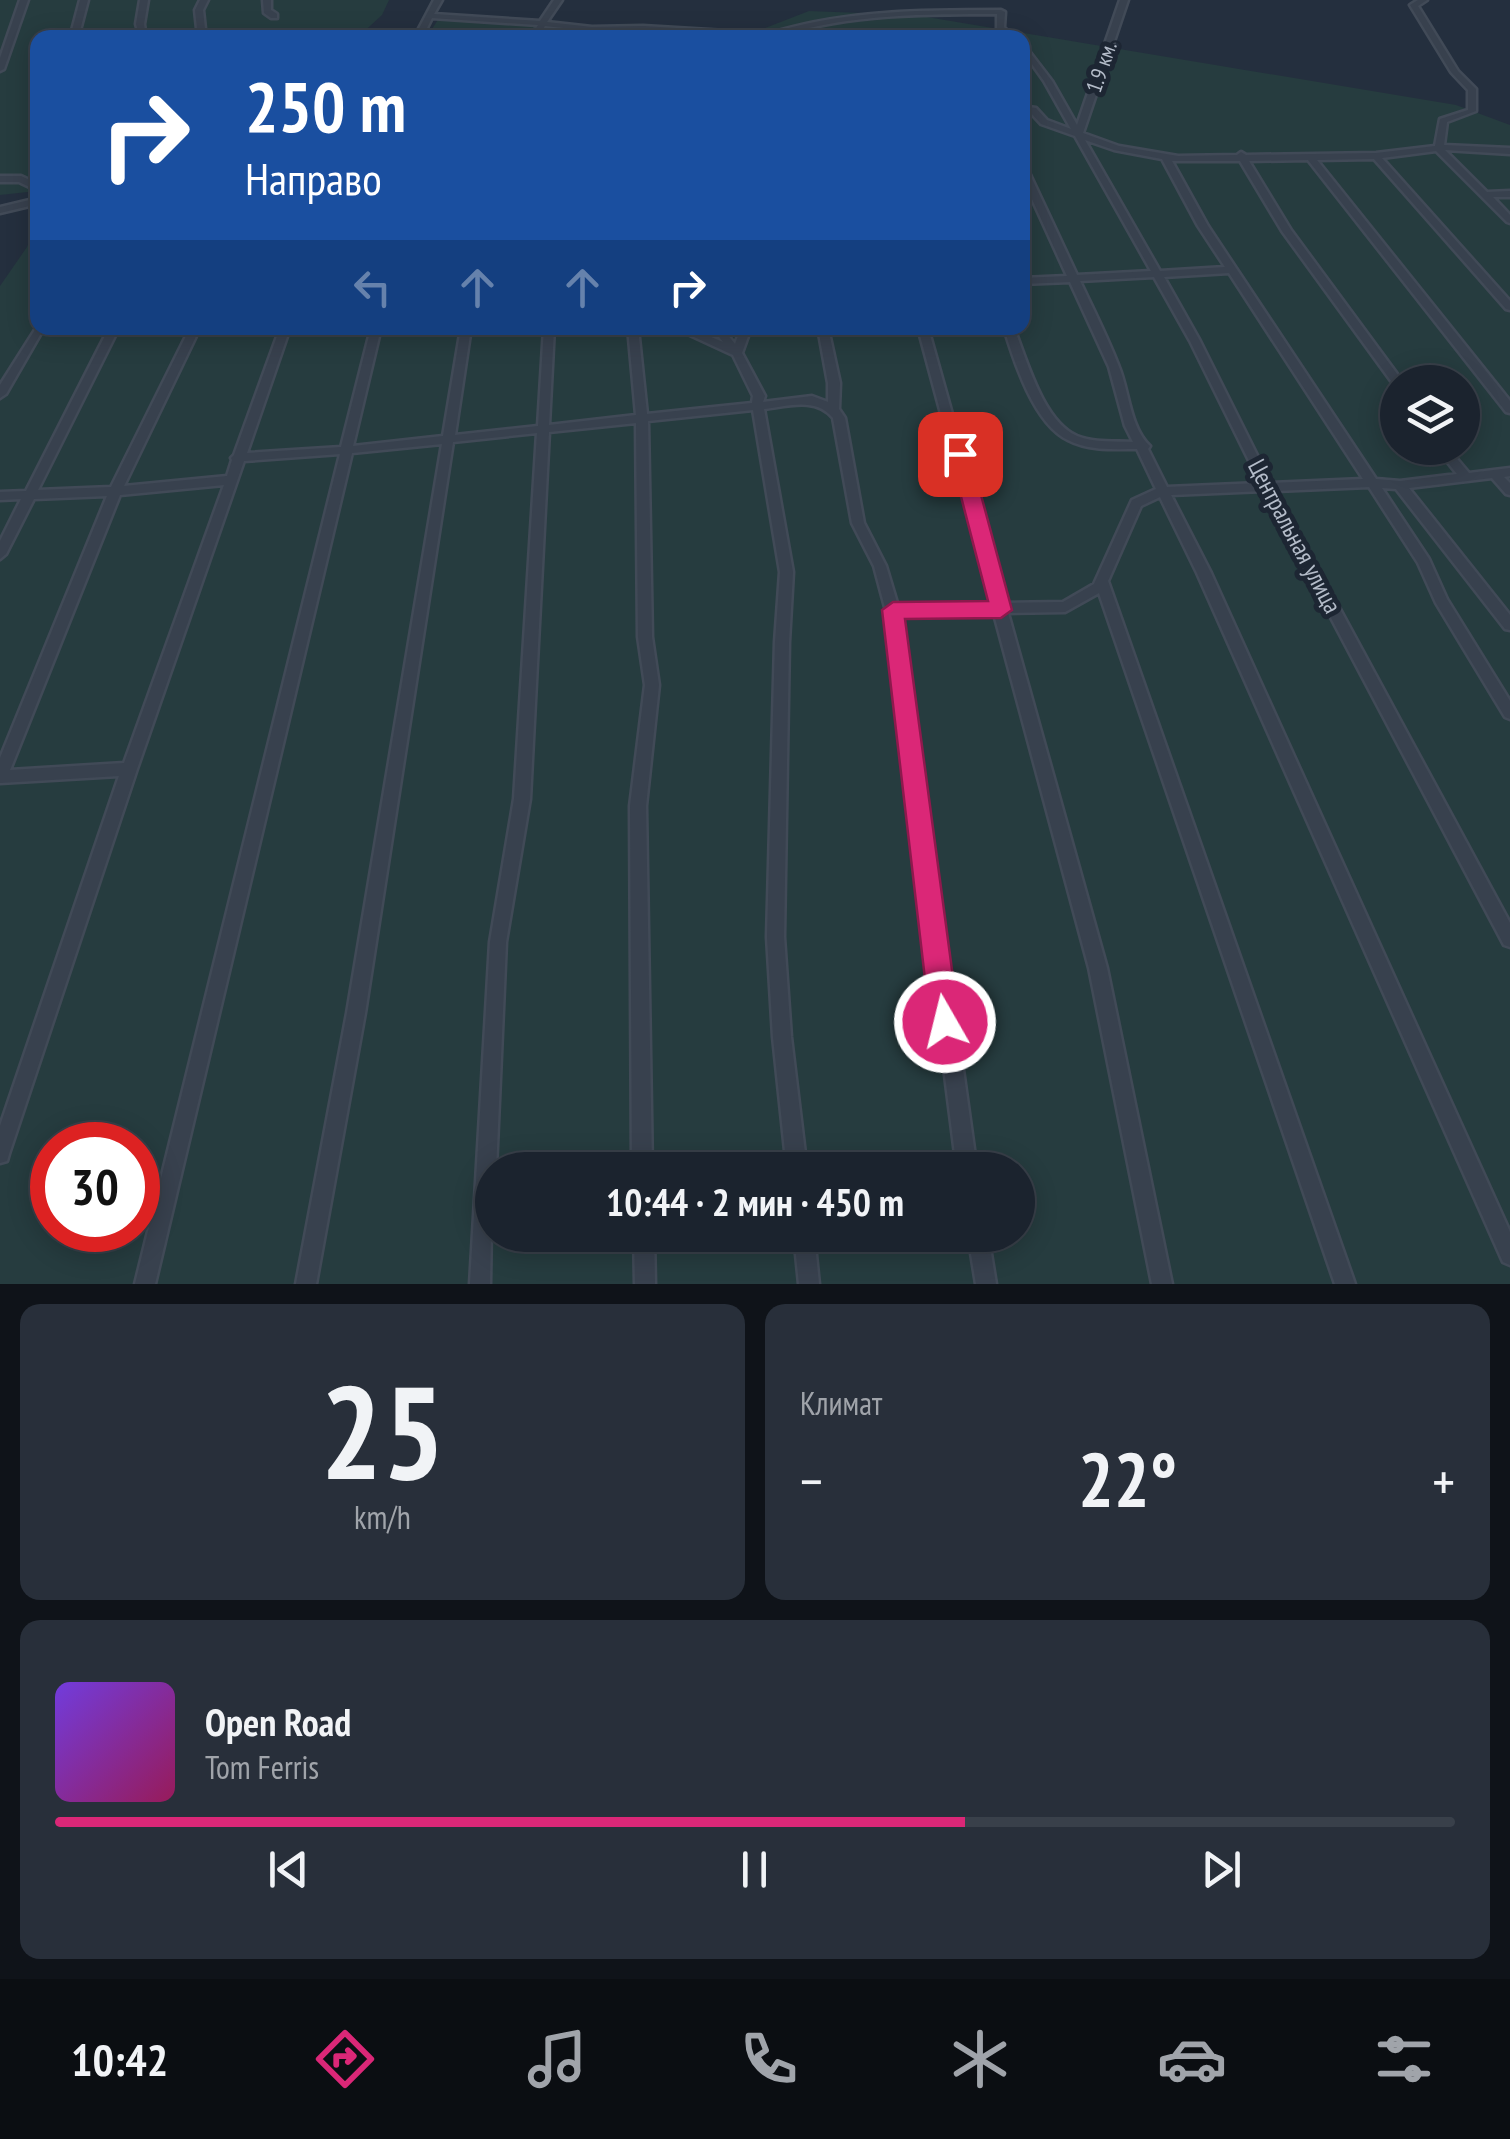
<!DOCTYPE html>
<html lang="ru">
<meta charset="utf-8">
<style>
:root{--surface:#1b232e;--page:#282f3a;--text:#f1f3f6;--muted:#a0a4aa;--line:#39404a;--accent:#db2777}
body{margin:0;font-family:"PT Sans Narrow",sans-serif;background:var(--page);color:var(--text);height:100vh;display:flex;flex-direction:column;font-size:38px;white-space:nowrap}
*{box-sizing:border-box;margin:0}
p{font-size:32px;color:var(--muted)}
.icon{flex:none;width:55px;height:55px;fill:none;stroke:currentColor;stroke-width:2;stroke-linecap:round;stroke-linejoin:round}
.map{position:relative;height:1284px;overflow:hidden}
.sheet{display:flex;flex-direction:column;gap:20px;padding:20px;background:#0f1319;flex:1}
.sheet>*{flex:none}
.hud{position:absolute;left:30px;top:30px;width:1000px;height:305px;border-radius:20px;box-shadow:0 5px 25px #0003,0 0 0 2px var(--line);background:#1a4fa0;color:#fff;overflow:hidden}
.fabs{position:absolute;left:1380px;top:365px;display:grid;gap:20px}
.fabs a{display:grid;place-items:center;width:100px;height:100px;border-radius:50%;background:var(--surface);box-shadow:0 5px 25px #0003,0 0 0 2px var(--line);font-size:50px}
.speed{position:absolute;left:30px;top:1122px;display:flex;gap:20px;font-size:50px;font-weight:700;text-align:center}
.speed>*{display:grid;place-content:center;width:130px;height:130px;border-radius:50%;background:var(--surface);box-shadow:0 5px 25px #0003,0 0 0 2px var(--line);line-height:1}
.speed .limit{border:15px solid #d22;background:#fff;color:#111}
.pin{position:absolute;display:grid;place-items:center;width:85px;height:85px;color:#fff;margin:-42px;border-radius:20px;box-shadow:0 5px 15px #0006}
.me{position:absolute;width:110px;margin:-55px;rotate:352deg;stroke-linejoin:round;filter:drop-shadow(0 0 8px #0008)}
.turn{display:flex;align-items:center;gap:35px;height:210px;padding:0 50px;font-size:45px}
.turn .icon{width:130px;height:130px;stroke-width:2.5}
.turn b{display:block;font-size:70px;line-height:85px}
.lanes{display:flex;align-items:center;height:95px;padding:0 50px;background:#0003;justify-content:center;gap:50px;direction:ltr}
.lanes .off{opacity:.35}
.big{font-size:75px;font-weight:800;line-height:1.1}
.sheet .card{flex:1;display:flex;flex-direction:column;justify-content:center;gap:15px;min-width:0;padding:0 35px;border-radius:20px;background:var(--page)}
.sheet .dial{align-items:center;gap:0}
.dial b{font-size:130px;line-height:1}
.song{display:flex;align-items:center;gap:30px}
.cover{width:120px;height:120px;border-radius:15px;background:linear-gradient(135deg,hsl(260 70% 55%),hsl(330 70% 35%))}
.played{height:10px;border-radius:5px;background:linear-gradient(90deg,var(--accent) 65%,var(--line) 65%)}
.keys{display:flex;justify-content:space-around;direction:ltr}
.heat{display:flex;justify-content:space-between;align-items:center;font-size:55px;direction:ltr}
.sheet .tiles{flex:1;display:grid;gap:20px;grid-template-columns:1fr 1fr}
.card:last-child{grid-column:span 2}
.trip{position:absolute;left:475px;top:1152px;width:560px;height:100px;border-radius:50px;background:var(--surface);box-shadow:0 5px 25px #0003,0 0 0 2px var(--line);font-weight:800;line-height:100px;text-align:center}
.dock{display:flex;height:160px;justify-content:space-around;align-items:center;background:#0b0e12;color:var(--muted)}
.dock .icon{width:70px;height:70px}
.dock .active{color:var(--accent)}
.dock b{font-size:45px;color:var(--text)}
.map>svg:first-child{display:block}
.green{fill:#263c3f;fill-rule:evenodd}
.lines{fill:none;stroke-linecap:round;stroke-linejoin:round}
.minor-casing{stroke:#414a57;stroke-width:5}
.minor{fill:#38414e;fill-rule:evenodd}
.route{fill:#db2777;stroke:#8e194d;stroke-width:2.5}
.labels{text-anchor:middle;stroke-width:10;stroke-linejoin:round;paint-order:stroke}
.far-street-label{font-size:22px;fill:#b4bcc9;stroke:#1d2633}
.street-label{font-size:25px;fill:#b4bcc9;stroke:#1d2633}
</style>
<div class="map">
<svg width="1510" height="1284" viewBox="0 0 1510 1284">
<rect width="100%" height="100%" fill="#242f3e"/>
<g class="green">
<polygon points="0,0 389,0 382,15 358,37 38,38 37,191 0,195"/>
<path d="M809 11 915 15 1456 105 1510 125V1284H0V286L27 247 37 221 38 328H1022V38L427 37 439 18 745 36ZM1398 382H1462V448H1398ZM52 1145H138V1230H52ZM492 1170H1018V1235H492Z"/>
</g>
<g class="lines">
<defs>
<g id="minor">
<polygon points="20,0 28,0 4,69 0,71 0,58"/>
<polygon points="80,0 88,0 78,38 70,38"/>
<polygon points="140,0 148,0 144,24 146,38 140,38 136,24"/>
<polygon points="200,0 208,0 203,10 206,38 198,38 195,10"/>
<polygon points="263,0 271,0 271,10 277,14 277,18 271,18 264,13"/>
<path d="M434 0H442L434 14 540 21 554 0H562L547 22 592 27 643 26 778 34V31C850 10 926 10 1001 10L1005 12 1004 27 1013 38H1005L997 29V14C925 14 852 14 783 35L801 38H755L643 30 592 31 545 26 537 38H530L538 25 432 18 422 38H414Z"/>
<path d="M1120 0H1128L1083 133 1119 146 1178 156 1237 155 1241 152 1246 155 1376 153 1435 146 1440 119 1468 110V90L1451 72 1410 5 1418 0H1427L1418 6 1458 71 1476 89V111L1447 122 1444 145 1510 148V154L1445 150 1487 192 1510 191V197H1493L1510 215V223L1507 222 1436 151 1382 158 1510 301V310L1506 309 1374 159 1317 160 1510 401V413L1506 412 1308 160 1249 161 1291 230 1403 382H1398V386L1394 385 1282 231 1240 161H1172L1208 226 1376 479 1400 481 1457 474 1436 448H1448L1469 473 1510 468V476L1504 477 1510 483V495L1506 494 1492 478 1409 488 1510 615V630L1505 629 1396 489 1382 488 1429 559 1447 599 1510 701V719L1505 717 1436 603 1418 563 1369 487 1276 491 1510 923V947L1504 945 1264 491 1171 495 1211 573 1510 1232V1265L1503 1262 1197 573 1160 497 1141 506 1108 581 1355 1284H1335L1099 593 1065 612 1008 613 1107 968 1172 1284H1152L1089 968 994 614 900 616 977 1170H957L886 611 874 566 852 523 833 418C816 397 788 406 764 409L793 572 789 642 784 937 791 1037 807 1170H787L773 1037 767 937 775 642 780 572 753 410 648 421 652 637 659 685 646 806 652 1170H632L630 806 645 685 638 637 636 423 549 432 530 799 506 942 496 1170H492L490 1284H470L490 942 514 799 537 433 453 442 365 1013 316 1284H296L347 1013 442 444 352 453 155 1284H135L340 454 244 461 137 769 9 1154 7 1161 0 1163V1126L119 776 0 783V758L107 496 34 499 6 554 0 559V541L21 499 0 500V492L26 491 109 328H119L38 490 111 487 190 328H200L124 486 227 476 232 460 231 458 234 455 280 328H290L247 453 341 447 371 328H381L353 446 443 436 461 328H471L455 435 538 426 544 328H554L549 425 636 415 628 328H638L647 414 752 403 753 396 733 355 679 330 678 328H690L723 342 712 328H722L735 344 741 328H751L742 353 765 396 763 402 812 396 828 402V383L818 328H828L840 383 839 409 845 418 864 523 886 566 898 606 992 604 918 328H928L1005 603 1063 602 1094 584 1132 500 1156 489 1137 449C1114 449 1089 451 1068 440 1034 424 1014 361 1004 328H1014C1027 361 1043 421 1077 436 1094 443 1115 441 1133 442L1125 426 1109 367 1070 282 1022 284V278L1067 276 1022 177V163L1026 166 1077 275 1151 271 1075 136 1041 124 1030 112 1022 111V106L1036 108 1047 120 1071 129 1044 81 1022 50V42L1052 81 1077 125ZM1085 140 1114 150 1162 159 1198 226 1225 267 1160 271ZM1229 273 1363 479 1271 483 1200 341 1164 277ZM1154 277 1190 341 1260 483 1167 487 1148 449 1150 446C1130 428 1129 391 1119 367 1108 338 1093 309 1080 281ZM224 485 124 763 10 770 120 495Z"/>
<polygon points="0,176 21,176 38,184 38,191 19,182 0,182"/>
<polygon points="38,198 38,204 0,213 0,207"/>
<polygon points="38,325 38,328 44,328 6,394 0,398 0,385"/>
<polygon points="634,1235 654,1235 655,1284 635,1284"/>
<polygon points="794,1235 814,1235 819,1284 799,1284"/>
<polygon points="968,1235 988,1235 996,1284 976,1284"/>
</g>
</defs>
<use href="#minor" class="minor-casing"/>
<use href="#minor" class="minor"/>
</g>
<polygon class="route" points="960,447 970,454 1012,610 1001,618 905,619 959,1022 955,1032 945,1036 934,1032 930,1022 882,610 893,602 988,601 950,454"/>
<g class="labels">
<g class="far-street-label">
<text transform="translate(1101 67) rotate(-71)" y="8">1.9 км.</text>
</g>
<g class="street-label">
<text transform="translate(1295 536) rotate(62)" y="9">Центральная улица</text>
</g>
</g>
</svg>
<div class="fabs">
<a><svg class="icon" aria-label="layers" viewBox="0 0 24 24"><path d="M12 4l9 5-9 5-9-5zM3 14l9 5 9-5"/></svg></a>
</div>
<div class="speed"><div class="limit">30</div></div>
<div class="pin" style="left:960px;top:454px;background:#d93025"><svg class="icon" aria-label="arrive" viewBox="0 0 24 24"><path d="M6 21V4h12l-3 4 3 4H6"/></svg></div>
<svg class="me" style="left:945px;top:1022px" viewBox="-20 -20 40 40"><circle r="17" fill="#db2777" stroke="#fff" stroke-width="3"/><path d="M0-11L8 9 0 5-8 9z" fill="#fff"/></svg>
<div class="trip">10:44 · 2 мин · 450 m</div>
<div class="hud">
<div class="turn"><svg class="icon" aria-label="right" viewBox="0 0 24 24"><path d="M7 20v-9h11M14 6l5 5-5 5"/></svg><div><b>250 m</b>Направо</div></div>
<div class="lanes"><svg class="icon off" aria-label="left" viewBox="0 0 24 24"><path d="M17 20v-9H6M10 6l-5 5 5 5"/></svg><svg class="icon off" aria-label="ahead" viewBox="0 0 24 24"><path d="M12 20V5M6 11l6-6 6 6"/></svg><svg class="icon off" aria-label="ahead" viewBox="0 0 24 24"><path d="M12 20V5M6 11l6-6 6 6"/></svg><svg class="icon" aria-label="right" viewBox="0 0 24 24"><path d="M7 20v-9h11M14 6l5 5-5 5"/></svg></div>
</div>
</div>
<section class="sheet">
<div class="tiles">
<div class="card dial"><b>25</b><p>km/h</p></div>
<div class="card"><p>Климат</p>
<div class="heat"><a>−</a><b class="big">22°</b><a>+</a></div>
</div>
<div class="card">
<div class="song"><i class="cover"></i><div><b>Open Road</b><p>Tom Ferris</p></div></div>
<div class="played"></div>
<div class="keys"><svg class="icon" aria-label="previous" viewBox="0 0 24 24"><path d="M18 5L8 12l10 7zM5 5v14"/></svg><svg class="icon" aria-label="pause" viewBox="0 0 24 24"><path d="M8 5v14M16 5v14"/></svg><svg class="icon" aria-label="next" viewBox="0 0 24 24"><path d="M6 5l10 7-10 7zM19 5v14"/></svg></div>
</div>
</div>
</section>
<nav class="dock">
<b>10:42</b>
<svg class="icon active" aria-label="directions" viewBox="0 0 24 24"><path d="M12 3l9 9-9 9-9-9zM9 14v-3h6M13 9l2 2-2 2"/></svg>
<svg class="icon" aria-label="music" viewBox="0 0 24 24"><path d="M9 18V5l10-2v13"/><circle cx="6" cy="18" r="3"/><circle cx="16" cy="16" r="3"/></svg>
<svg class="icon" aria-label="phone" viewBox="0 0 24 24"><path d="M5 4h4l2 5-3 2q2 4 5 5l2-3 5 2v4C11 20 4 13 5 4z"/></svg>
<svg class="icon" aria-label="climate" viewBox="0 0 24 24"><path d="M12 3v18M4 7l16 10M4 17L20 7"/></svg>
<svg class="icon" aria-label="car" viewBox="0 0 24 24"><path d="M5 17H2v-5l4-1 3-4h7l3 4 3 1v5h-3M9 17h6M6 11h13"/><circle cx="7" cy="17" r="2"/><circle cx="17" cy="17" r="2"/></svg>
<svg class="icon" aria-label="filters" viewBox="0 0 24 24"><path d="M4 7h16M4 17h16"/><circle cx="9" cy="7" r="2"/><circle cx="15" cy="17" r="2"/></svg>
</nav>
